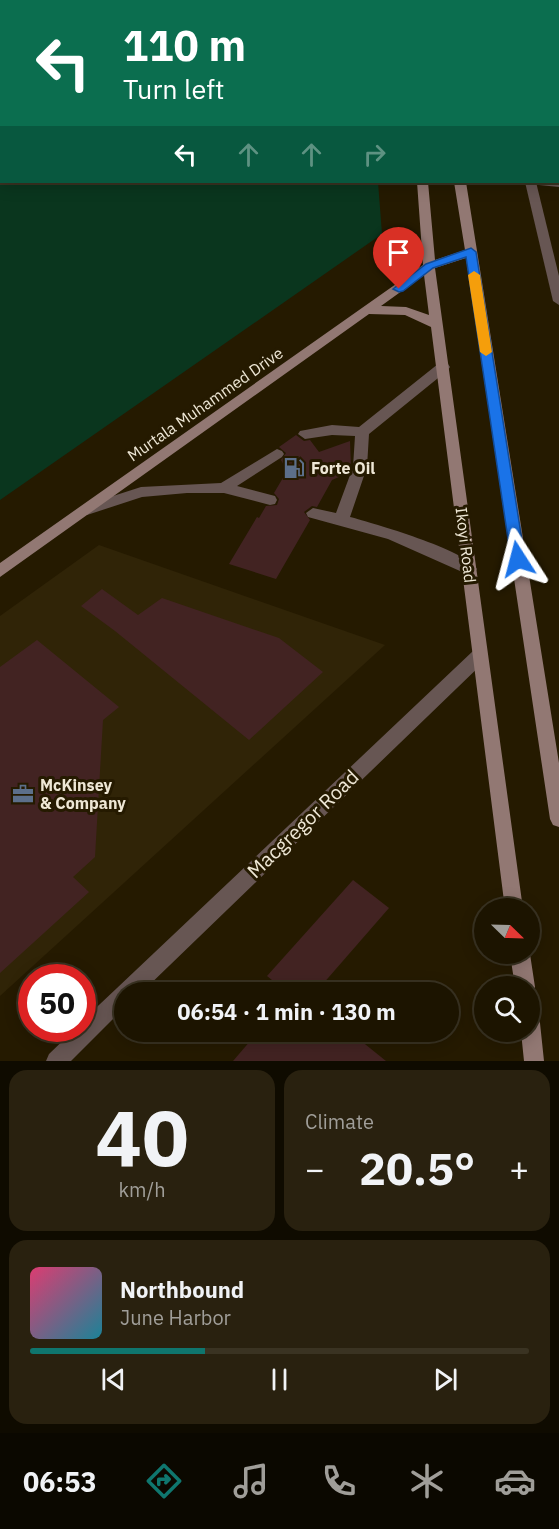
<!DOCTYPE html>
<meta charset="utf-8">
<style>
:root{--surface:#1c1400;--page:#29210f;--text:#f1f3f6;--muted:#a09e99;--line:#3a3322;--accent:#0f766e}
body{margin:0;font-family:"IBM Plex Sans",sans-serif;background:var(--page);color:var(--text);height:100vh;display:flex;flex-direction:column;font-size:22px;white-space:nowrap}
*{box-sizing:border-box;margin:0}
p{font-size:20px;color:var(--muted)}
.icon{flex:none;width:33px;height:33px;fill:none;stroke:currentColor;stroke-width:2;stroke-linecap:round;stroke-linejoin:round}
.map{position:relative;height:1061px;overflow:hidden}
.side{display:flex;flex-direction:column;gap:9px;padding:9px;background:#0f0b00;flex:1}
.side>*{flex:none}
.banner{position:absolute;left:0px;top:0px;width:560px;height:183px;box-shadow:0 3px 15px #0003,0 0 0 2px var(--line);background:#0b6e4f;color:#fff;overflow:hidden}
.needle{width:39px;rotate:113deg}
.controls{position:absolute;left:474px;top:898px;display:grid;gap:12px}
.controls a{display:grid;place-items:center;width:66px;height:66px;border-radius:50%;background:var(--surface);box-shadow:0 3px 15px #0003,0 0 0 2px var(--line);font-size:30px}
.speed{position:absolute;left:18px;top:964px;display:flex;gap:12px;font-size:30px;font-weight:700;text-align:center}
.speed>*{display:grid;place-content:center;width:78px;height:78px;border-radius:50%;background:var(--surface);box-shadow:0 3px 15px #0003,0 0 0 2px var(--line);line-height:1}
.speed .limit{border:9px solid #d22;background:#fff;color:#111}
.pin{position:absolute;display:grid;place-items:center;width:51px;height:51px;color:#fff;margin:-62px -26px;border-radius:50% 50% 50% 0;rotate:-45deg;box-shadow:0 0 6px #0007}
.pin .icon{rotate:45deg}
.me{position:absolute;width:66px;margin:-33px;rotate:351deg;stroke-linejoin:round;filter:drop-shadow(0 0 4px #0008)}
.turn{display:flex;align-items:center;gap:21px;height:126px;padding:0 24px;font-size:27px}
.turn .icon{width:78px;height:78px;stroke-width:2.5}
.turn b{display:block;font-size:42px;line-height:51px}
.lanes{display:flex;align-items:center;height:57px;padding:0 24px;background:#0003;justify-content:center;gap:30px;direction:ltr}
.lanes .off{opacity:.35}
.big{font-size:45px;font-weight:800;line-height:1.1}
.side .widget{flex:1;display:flex;flex-direction:column;justify-content:center;gap:9px;min-width:0;padding:0 21px;border-radius:18px;background:var(--page)}
.side .dial{align-items:center;gap:0}
.dial b{font-size:78px;line-height:1}
.song{display:flex;align-items:center;gap:18px}
.cover{width:72px;height:72px;border-radius:9px;background:linear-gradient(135deg,hsl(340 70% 55%),hsl(190 70% 35%))}
.played{height:6px;border-radius:3px;background:linear-gradient(90deg,var(--accent) 35%,var(--line) 35%)}
.keys{display:flex;justify-content:space-around;direction:ltr}
.heat{display:flex;justify-content:space-between;align-items:center;font-size:33px;direction:ltr}
.side .tiles{flex:1;display:grid;gap:9px;grid-template-columns:1fr 1fr}
.widget:last-child{grid-column:span 2}
.trip{position:absolute;left:114px;top:982px;width:345px;height:60px;border-radius:30px;background:var(--surface);box-shadow:0 3px 15px #0003,0 0 0 2px var(--line);font-weight:800;line-height:60px;text-align:center}
.tab-bar{display:flex;height:96px;justify-content:space-around;align-items:center;background:#0b0800;color:var(--muted)}
.tab-bar .icon{width:42px;height:42px}
.tab-bar .current{color:var(--accent)}
.tab-bar b{font-size:27px;color:var(--text)}
.map>svg:first-child{display:block}
.built{fill:#302407}
.green{fill:#0a361e}
.building{fill:#422322}
.lines{fill:none;stroke-linecap:round;stroke-linejoin:round}
.service{fill:#675653;fill-rule:evenodd}
.minor{fill:#675653;fill-rule:evenodd}
.secondary{fill:#927873;fill-rule:evenodd}
.route{fill:#1a73e8;stroke:#114b97;stroke-width:1.5}
.slow{fill:#f59e0b}
.labels{text-anchor:middle;stroke-width:6;stroke-linejoin:round;paint-order:stroke}
.street-label{font-size:16px;fill:#eee7d5;stroke:#251a00}
.poi-label{font-size:16px;font-weight:bold;fill:#eee7d5;stroke:#251a00;text-anchor:start}
.near-street-label{font-size:20px;fill:#eee7d5;stroke:#251a00}
</style>
<div class="map">
<svg width="559" height="1061" viewBox="0 0 559 1061">
<rect width="100%" height="100%" fill="#251a00"/>
<polygon class="built" points="99,545 385,645 0,996 0,616"/>
<polygon class="green" points="0,0 361,0 2,2 2,182 378,182 382,234 0,500"/>
<g class="building">
<polygon points="296,435 304,441 310,440 319,452 350,441 351,467 348,473 332,480 317,507 312,506 304,512 310,520 276,579 229,564 257,517 259,518 266,506 277,505 279,499 274,493 287,471 281,460 286,453 279,447"/>
<polygon points="102,589 138,615 162,598 279,638 323,672 249,740 115,631 81,606"/>
<polygon points="37,640 119,707 103,720 95,857 73,877 89,892 0,973 0,667"/>
<polygon points="353,880 389,908 315,993 288,993 267,976"/>
<polygon points="258,1032 350,1032 386,1061 233,1061"/>
</g>
<g class="lines">
<g class="service">
<rect x="558" y="116" width="1" height="6"/>
<polygon points="525,182 536,182 559,276 559,305 553,301"/>
<path d="M443 363 448 364 450 367 448 370 369 434 367 467 350 517C373 523 466 550 477 569L474 573 469 575 388 539 308 517 306 513 313 508 336 513 353 467 355 436 332 435 305 439 298 434 300 431 332 425 359 427 438 364Z"/>
<polygon points="277,449 282,451 284,454 282,457 237,486 275,496 277,500 275,504 270,505 224,493 187,493 142,497 87,515 80,510 82,506 141,487 221,483"/>
</g>
<g class="minor">
<polygon points="559,181 559,187 539,185 533,182"/>
<polygon points="479,650 485,651 487,656 485,661 141,993 124,993 124,1008 71,1061 46,1061 49,1054 75,1029 82,1029 82,1021 117,988 473,651"/>
</g>
<g class="secondary">
<rect x="400" y="0" width="10" height="2"/>
<rect x="431" y="0" width="10" height="2"/>
<path d="M417 182H428L435 260 465 250 454 182H466L559 763V827L553 825 550 819 466 258 435 268 523 909H505L431 327 405 315 369 314 0 577V563L423 265ZM424 275 429 315 406 307 381 306Z"/>
<polygon points="510,954 530,954 535,987 532,994 530,995 530,987 515,987"/>
<polygon points="530,1013 537,1016 540,1023 544,1061 524,1061 521,1032 530,1032"/>
</g>
</g>
<polygon class="route" points="471,248 476,252 525,559 518,564 511,559 466,257 433,268 403,291 399,292 393,289 426,264"/>
<polygon class="slow" points="474,271 480,275 492,352 486,356 480,352 468,275"/>
<defs>
<symbol id="fuel-bare" viewBox="-9 -9 18 18"><path d="M-5.5-6h7V0h2V4h1.3V-2.5L3-4.5l.8-.8L6-3V5H2.5V1h-1V6h-7ZM-4.2-4.7v3.2H.2V-4.7Z" fill="#5c6f8a" stroke="#251a00" stroke-width="2.5" paint-order="stroke"/></symbol>
<symbol id="office-bare" viewBox="-9 -9 18 18"><path d="M-6-3h4V-5.5h4V-3h4V5H-6ZM-1-4.5V-3h2v-1.5ZM-6 0V1H6V0Z" fill="#5c6f8a" stroke="#251a00" stroke-width="2.5" paint-order="stroke"/></symbol>
</defs>
<g fill-rule="evenodd">
<use href="#fuel-bare" x="279" y="453" width="30" height="30"/>
<use href="#office-bare" x="8" y="779" width="30" height="30"/>
</g>
<g class="labels">
<g class="street-label">
<text transform="translate(205 404) rotate(-35)" y="6">Murtala Muhammed Drive</text>
<text transform="translate(466 545) rotate(83)" y="6">Ikoyi Road</text>
</g>
<g class="poi-label">
<text x="311" y="474">Forte Oil</text>
<text x="40" y="791">McKinsey<tspan x="40" dy="18">&amp; Company</tspan></text>
</g>
<g class="near-street-label">
<text transform="translate(303 824) rotate(-44)" y="7">Macgregor Road</text>
</g>
</g>
</svg>
<div class="controls">
<a><svg class="needle" viewBox="-14 -14 28 28"><path d="M0-13l5 13h-10z" fill="#e53935"/><path d="M0 13l5-13h-10z" fill="#a09e99"/></svg></a>
<a><svg class="icon" aria-label="search" viewBox="0 0 24 24"><circle cx="10" cy="10" r="6"/><path d="M15 15l6 6"/></svg></a>
</div>
<div class="speed"><div class="limit">50</div></div>
<div class="pin" style="left:399px;top:289px;background:#d93025"><svg class="icon" aria-label="arrive" viewBox="0 0 24 24"><path d="M6 21V4h12l-3 4 3 4H6"/></svg></div>
<svg class="me" style="left:518px;top:559px" viewBox="-20 -20 40 40"><path d="M0-17L14 15 0 8-14 15z" fill="#1a73e8" stroke="#fff" stroke-width="4"/></svg>
<div class="trip">06:54 · 1 min · 130 m</div>
<div class="banner">
<div class="turn"><svg class="icon" aria-label="left" viewBox="0 0 24 24"><path d="M17 20v-9H6M10 6l-5 5 5 5"/></svg><div><b>110 m</b>Turn left</div></div>
<div class="lanes"><svg class="icon" aria-label="left" viewBox="0 0 24 24"><path d="M17 20v-9H6M10 6l-5 5 5 5"/></svg><svg class="icon off" aria-label="ahead" viewBox="0 0 24 24"><path d="M12 20V5M6 11l6-6 6 6"/></svg><svg class="icon off" aria-label="ahead" viewBox="0 0 24 24"><path d="M12 20V5M6 11l6-6 6 6"/></svg><svg class="icon off" aria-label="right" viewBox="0 0 24 24"><path d="M7 20v-9h11M14 6l5 5-5 5"/></svg></div>
</div>
</div>
<section class="side">
<div class="tiles">
<div class="widget dial"><b>40</b><p>km/h</p></div>
<div class="widget"><p>Climate</p>
<div class="heat"><a>−</a><b class="big">20.5°</b><a>+</a></div>
</div>
<div class="widget">
<div class="song"><i class="cover"></i><div><b>Northbound</b><p>June Harbor</p></div></div>
<div class="played"></div>
<div class="keys"><svg class="icon" aria-label="previous" viewBox="0 0 24 24"><path d="M18 5L8 12l10 7zM5 5v14"/></svg><svg class="icon" aria-label="pause" viewBox="0 0 24 24"><path d="M8 5v14M16 5v14"/></svg><svg class="icon" aria-label="next" viewBox="0 0 24 24"><path d="M6 5l10 7-10 7zM19 5v14"/></svg></div>
</div>
</div>
</section>
<nav class="tab-bar">
<b>06:53</b>
<svg class="icon current" aria-label="directions" viewBox="0 0 24 24"><path d="M12 3l9 9-9 9-9-9zM9 14v-3h6M13 9l2 2-2 2"/></svg>
<svg class="icon" aria-label="music" viewBox="0 0 24 24"><path d="M9 18V5l10-2v13"/><circle cx="6" cy="18" r="3"/><circle cx="16" cy="16" r="3"/></svg>
<svg class="icon" aria-label="phone" viewBox="0 0 24 24"><path d="M5 4h4l2 5-3 2q2 4 5 5l2-3 5 2v4C11 20 4 13 5 4z"/></svg>
<svg class="icon" aria-label="climate" viewBox="0 0 24 24"><path d="M12 3v18M4 7l16 10M4 17L20 7"/></svg>
<svg class="icon" aria-label="car" viewBox="0 0 24 24"><path d="M5 17H2v-5l4-1 3-4h7l3 4 3 1v5h-3M9 17h6M6 11h13"/><circle cx="7" cy="17" r="2"/><circle cx="17" cy="17" r="2"/></svg>
</nav>
